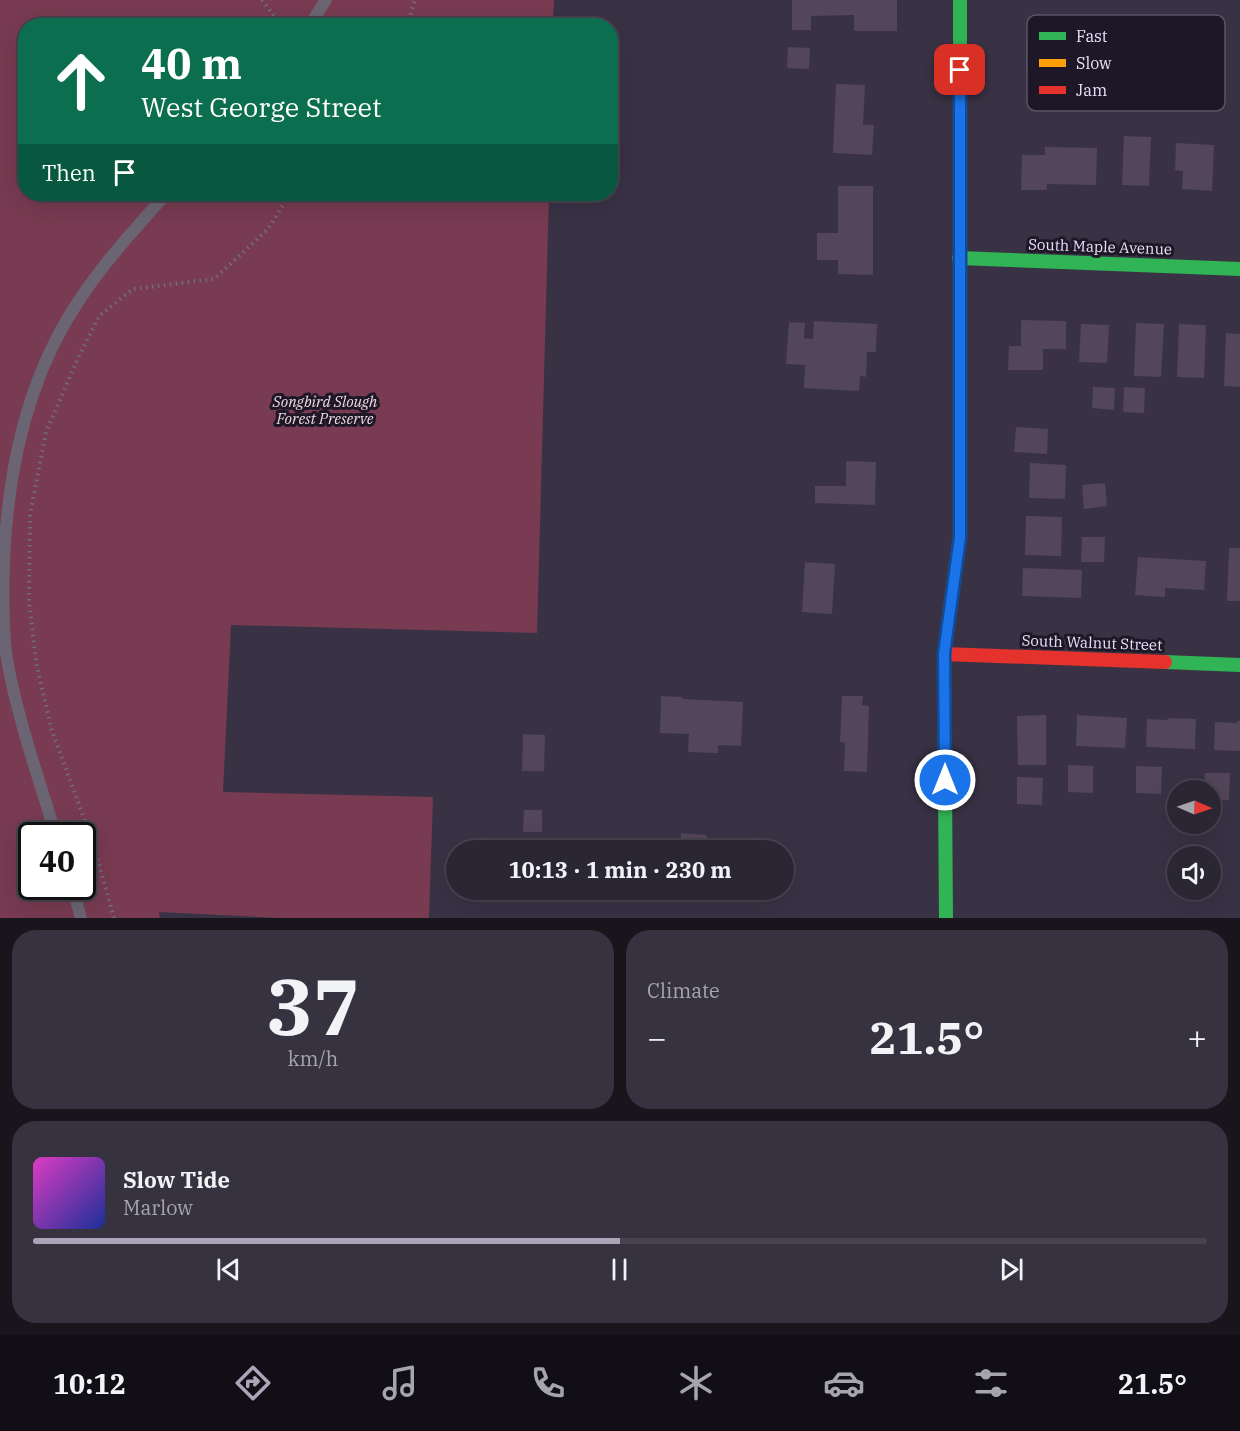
<!DOCTYPE html>
<meta charset="utf-8">
<style>
:root{--surface:#2b2634;--page:#373240;--text:#f1f3f6;--muted:#a6a5ac;--line:#47434f;--accent:#aba4b9}
body{margin:0;font-family:"IBM Plex Serif",serif;background:var(--page);color:var(--text);height:100vh;display:flex;flex-direction:column;font-size:22px;white-space:nowrap}
*{box-sizing:border-box;margin:0}
p{font-size:20px;color:var(--muted)}
.icon{flex:none;width:33px;height:33px;fill:none;stroke:currentColor;stroke-width:2;stroke-linecap:round;stroke-linejoin:round}
.map{position:relative;height:918px;overflow:hidden}
.sheet{display:flex;flex-direction:column;gap:12px;padding:12px;background:#18151d;flex:1}
.sheet>*{flex:none}
.banner{position:absolute;left:18px;top:18px;width:600px;height:183px;border-radius:24px;box-shadow:0 6px 24px #0002,0 0 0 2px var(--line);background:#0b6e4f;color:#fff;overflow:hidden}
.needle{width:39px;rotate:92deg}
.tools{position:absolute;left:1167px;top:780px;display:grid;gap:12px}
.tools a{display:grid;place-items:center;width:54px;height:54px;border-radius:50%;background:var(--surface);box-shadow:0 6px 24px #0002,0 0 0 2px var(--line);font-size:30px}
.speed{position:absolute;left:18px;top:822px;display:flex;gap:12px;font-size:30px;font-weight:700;text-align:center}
.speed>*{display:grid;place-content:center;width:78px;height:78px;border-radius:50%;background:var(--surface);box-shadow:0 6px 24px #0002,0 0 0 2px var(--line);line-height:1}
.speed .limit{border:3px solid #111;border-radius:9px;background:#fff;color:#111}
.pin{position:absolute;display:grid;place-items:center;width:51px;height:51px;color:#fff;margin:-26px;border-radius:12px;box-shadow:0 3px 9px #0006}
.me{position:absolute;width:66px;margin:-33px;rotate:0deg;stroke-linejoin:round;filter:drop-shadow(0 0 4px #0008)}
.turn{display:flex;align-items:center;gap:21px;height:126px;padding:0 24px;font-size:27px}
.turn .icon{width:78px;height:78px;stroke-width:2.5}
.turn b{display:block;font-size:42px;line-height:51px}
.then{display:flex;align-items:center;height:57px;padding:0 24px;background:#0003;gap:12px;font-size:22px}
.big{font-size:45px;font-weight:700;line-height:1.1}
.sheet .widget{flex:1;display:flex;flex-direction:column;justify-content:center;gap:9px;min-width:0;padding:0 21px;border-radius:24px;background:var(--page)}
.sheet .dial{align-items:center;gap:0}
.dial b{font-size:78px;line-height:1}
.song{display:flex;align-items:center;gap:18px}
.cover{width:72px;height:72px;border-radius:9px;background:linear-gradient(135deg,hsl(310 70% 55%),hsl(230 70% 35%))}
.played{height:6px;border-radius:3px;background:linear-gradient(90deg,var(--accent) 50%,var(--line) 50%)}
.keys{display:flex;justify-content:space-around;direction:ltr}
.heat{display:flex;justify-content:space-between;align-items:center;font-size:33px;direction:ltr}
.sheet .tiles{flex:1;display:grid;gap:12px;grid-template-columns:1fr 1fr}
.widget:last-child{grid-column:span 2}
.trip{position:absolute;left:446px;top:840px;width:348px;height:60px;border-radius:30px;background:var(--surface);box-shadow:0 6px 24px #0002,0 0 0 2px var(--line);font-weight:700;line-height:60px;text-align:center}
.tabs{display:flex;height:96px;justify-content:space-around;align-items:center;background:#110f15;color:var(--muted)}
.tabs .icon{width:42px;height:42px}
.tabs .on{color:var(--accent)}
.tabs b{font-size:27px;color:var(--text)}
.map>svg:first-child{display:block}
.green{fill:#783b51;fill-rule:evenodd}
.building{fill:#53455a}
.lines{fill:none;stroke-linecap:round;stroke-linejoin:round}
.path{stroke:#726d7a;stroke-width:4;stroke-dasharray:1.5 4.5;stroke-linecap:butt}
.lane{stroke:#6b6573;stroke-width:12}
.fast{stroke:#30b455;stroke-width:14}
.slow{stroke:#ff9f0a;stroke-width:14}
.jam{stroke:#e5322d;stroke-width:14}
.route-casing{stroke:#114b97;stroke-width:15}
.route{stroke:#1a73e8;stroke-width:10}
.labels{text-anchor:middle;stroke-width:6;stroke-linejoin:round;paint-order:stroke}
.street-label{font-size:15px;fill:#e9e1f8;stroke:#1d1727}
.park-label{font-size:15px;font-style:italic;fill:#f2d7de;stroke:#1d1727}
.key{fill:#1d1727;stroke:#5a5466;stroke-width:1.5}
.key-label{font-size:16px;fill:#e9e1f8}
</style>
<div class="map">
<svg width="1240" height="918" viewBox="0 0 1240 918">
<rect width="100%" height="100%" fill="#393245"/>
<path class="green" d="M0 0H554L553 26H26V194H549L537 633 231 625 223 792 433 797 429 918H279L159 912 160 918H0ZM32 836H82V886H32Z"/>
<g class="building">
<polygon points="792,0 897,0 897,31 854,31 854,15 811,16 811,30 792,30"/>
<polygon points="1027,33 1054,34 1055,42 1073,42 1071,105 1031,104 1032,66 1026,66"/>
<polygon points="788,47 810,48 809,69 787,68"/>
<polygon points="836,84 865,85 863,125 874,125 872,155 833,153"/>
<polygon points="1124,136 1151,137 1149,186 1122,185"/>
<polygon points="1176,143 1214,145 1212,191 1182,189 1183,171 1175,170"/>
<polygon points="1045,147 1097,148 1096,185 1047,184 1047,190 1021,190 1022,155 1045,155"/>
<polygon points="838,186 873,186 873,275 838,274 838,260 817,260 817,233 838,233"/>
<polygon points="1021,320 1066,321 1066,349 1043,349 1043,370 1008,370 1009,346 1021,346"/>
<polygon points="814,321 877,324 876,352 867,352 866,377 860,376 859,391 804,388 805,365 786,364 789,322 805,323 804,338 813,339"/>
<polygon points="1136,323 1164,324 1161,377 1134,376"/>
<polygon points="1081,324 1109,325 1107,363 1079,362"/>
<polygon points="1179,324 1206,325 1204,378 1177,377"/>
<polygon points="1226,333 1240,334 1240,387 1224,386"/>
<polygon points="1093,387 1115,388 1114,410 1092,408"/>
<polygon points="1124,387 1145,388 1144,413 1123,412"/>
<polygon points="1016,427 1048,429 1047,454 1014,452"/>
<polygon points="846,461 876,462 875,505 815,503 815,486 846,486"/>
<polygon points="1030,463 1066,465 1065,499 1029,498"/>
<polygon points="1105,483 1107,506 1084,509 1082,485"/>
<polygon points="1026,516 1062,517 1061,556 1025,555"/>
<polygon points="1082,537 1105,537 1104,562 1081,562"/>
<polygon points="1229,548 1240,548 1240,601 1227,601"/>
<polygon points="1138,557 1206,561 1204,590 1165,588 1165,597 1135,595"/>
<polygon points="805,562 835,564 832,614 802,612"/>
<polygon points="1023,568 1082,570 1081,598 1022,596"/>
<polygon points="661,696 682,697 682,699 743,702 741,746 718,745 718,753 688,752 689,734 660,733"/>
<polygon points="842,696 863,696 862,705 869,706 867,772 844,771 845,743 840,742"/>
<polygon points="1046,715 1046,765 1018,765 1017,716"/>
<polygon points="1077,715 1127,718 1125,748 1076,746"/>
<polygon points="1169,718 1196,719 1195,749 1146,747 1147,719 1168,720"/>
<polygon points="1237,721 1240,721 1240,751 1214,750 1215,722 1237,723"/>
<polygon points="523,734 545,735 544,771 522,771"/>
<polygon points="1068,765 1093,766 1093,793 1068,792"/>
<polygon points="1136,766 1162,767 1161,794 1136,793"/>
<polygon points="1205,773 1230,773 1229,800 1210,800 1210,790 1204,790"/>
<polygon points="1017,777 1043,778 1042,805 1017,804"/>
<polygon points="524,810 542,810 542,832 523,832"/>
<polygon points="681,833 707,835 706,841 719,841 719,850 680,850"/>
</g>
<g class="lines">
<g class="path">
<polyline points="262,0 282,26"/>
<polyline points="407,26 415,0"/>
<polyline points="114,918 94,846 51,728 36,662 29,601 30,515 46,432 79,356 99,316 133,289 214,279 268,229 290,194"/>
</g>
<g class="lane">
<polyline points="309,26 326,0"/>
<path d="M56 836C39 779 19 723 8 665 5 652 5 638 4 625 0 513 16 393 80 299 105 261 136 228 166 194"/>
<polyline points="72,886 81,918"/>
</g>
<g class="fast">
<polyline points="960,0 960,114"/>
<polyline points="959,258 1240,269"/>
<polyline points="1165,662 1240,665"/>
<polyline points="946,918 944,654 960,537 960,394"/>
</g>
<polyline class="slow" points="960,114 960,394"/>
<polyline class="jam" points="944,654 1165,662"/>
</g>
<g class="lines">
<defs>
<polyline id="route" points="945,780 944,654 960,537 960,70"/>
</defs>
<use href="#route" class="route-casing"/>
<use href="#route" class="route"/>
</g>
<g class="labels">
<g class="street-label">
<text transform="translate(1100 247) rotate(2)" y="5">South Maple Avenue</text>
<text transform="translate(1092 643) rotate(2)" y="5">South Walnut Street</text>
</g>
<g class="park-label">
<text x="325" y="407">Songbird Slough<tspan x="325" dy="17">Forest Preserve</tspan></text>
</g>
</g>
<rect x="1027" y="15" width="198" height="96" rx="9" class="key"/>
<rect x="1039" y="32" width="27" height="8" fill="#30b455"/>
<rect x="1039" y="59" width="27" height="8" fill="#ff9f0a"/>
<rect x="1039" y="86" width="27" height="8" fill="#e5322d"/>
<g class="key-label">
<text x="1076" y="42">Fast</text>
<text x="1076" y="69">Slow</text>
<text x="1076" y="96">Jam</text>
</g>
</svg>
<div class="tools">
<a><svg class="needle" viewBox="-14 -14 28 28"><path d="M0-13l5 13h-10z" fill="#e53935"/><path d="M0 13l5-13h-10z" fill="#a6a5ac"/></svg></a>
<a><svg class="icon" aria-label="sound" viewBox="0 0 24 24"><path d="M4 9h4l5-4v14l-5-4H4zM17 9q2 3 0 6"/></svg></a>
</div>
<div class="speed"><div class="limit">40</div></div>
<div class="pin" style="left:960px;top:70px;background:#d93025"><svg class="icon" aria-label="arrive" viewBox="0 0 24 24"><path d="M6 21V4h12l-3 4 3 4H6"/></svg></div>
<svg class="me" style="left:945px;top:780px" viewBox="-20 -20 40 40"><circle r="17" fill="#1a73e8" stroke="#fff" stroke-width="3"/><path d="M0-11L8 9 0 5-8 9z" fill="#fff"/></svg>
<div class="trip">10:13 · 1 min · 230 m</div>
<div class="banner">
<div class="turn"><svg class="icon" aria-label="ahead" viewBox="0 0 24 24"><path d="M12 20V5M6 11l6-6 6 6"/></svg><div><b>40 m</b>West George Street</div></div>
<div class="then">Then<svg class="icon" aria-label="arrive" viewBox="0 0 24 24"><path d="M6 21V4h12l-3 4 3 4H6"/></svg></div>
</div>
</div>
<section class="sheet">
<div class="tiles">
<div class="widget dial"><b>37</b><p>km/h</p></div>
<div class="widget"><p>Climate</p>
<div class="heat"><a>−</a><b class="big">21.5°</b><a>+</a></div>
</div>
<div class="widget">
<div class="song"><i class="cover"></i><div><b>Slow Tide</b><p>Marlow</p></div></div>
<div class="played"></div>
<div class="keys"><svg class="icon" aria-label="previous" viewBox="0 0 24 24"><path d="M18 5L8 12l10 7zM5 5v14"/></svg><svg class="icon" aria-label="pause" viewBox="0 0 24 24"><path d="M8 5v14M16 5v14"/></svg><svg class="icon" aria-label="next" viewBox="0 0 24 24"><path d="M6 5l10 7-10 7zM19 5v14"/></svg></div>
</div>
</div>
</section>
<nav class="tabs">
<b>10:12</b>
<svg class="icon on" aria-label="directions" viewBox="0 0 24 24"><path d="M12 3l9 9-9 9-9-9zM9 14v-3h6M13 9l2 2-2 2"/></svg>
<svg class="icon" aria-label="music" viewBox="0 0 24 24"><path d="M9 18V5l10-2v13"/><circle cx="6" cy="18" r="3"/><circle cx="16" cy="16" r="3"/></svg>
<svg class="icon" aria-label="phone" viewBox="0 0 24 24"><path d="M5 4h4l2 5-3 2q2 4 5 5l2-3 5 2v4C11 20 4 13 5 4z"/></svg>
<svg class="icon" aria-label="climate" viewBox="0 0 24 24"><path d="M12 3v18M4 7l16 10M4 17L20 7"/></svg>
<svg class="icon" aria-label="car" viewBox="0 0 24 24"><path d="M5 17H2v-5l4-1 3-4h7l3 4 3 1v5h-3M9 17h6M6 11h13"/><circle cx="7" cy="17" r="2"/><circle cx="17" cy="17" r="2"/></svg>
<svg class="icon" aria-label="filters" viewBox="0 0 24 24"><path d="M4 7h16M4 17h16"/><circle cx="9" cy="7" r="2"/><circle cx="15" cy="17" r="2"/></svg>
<b>21.5°</b>
</nav>
